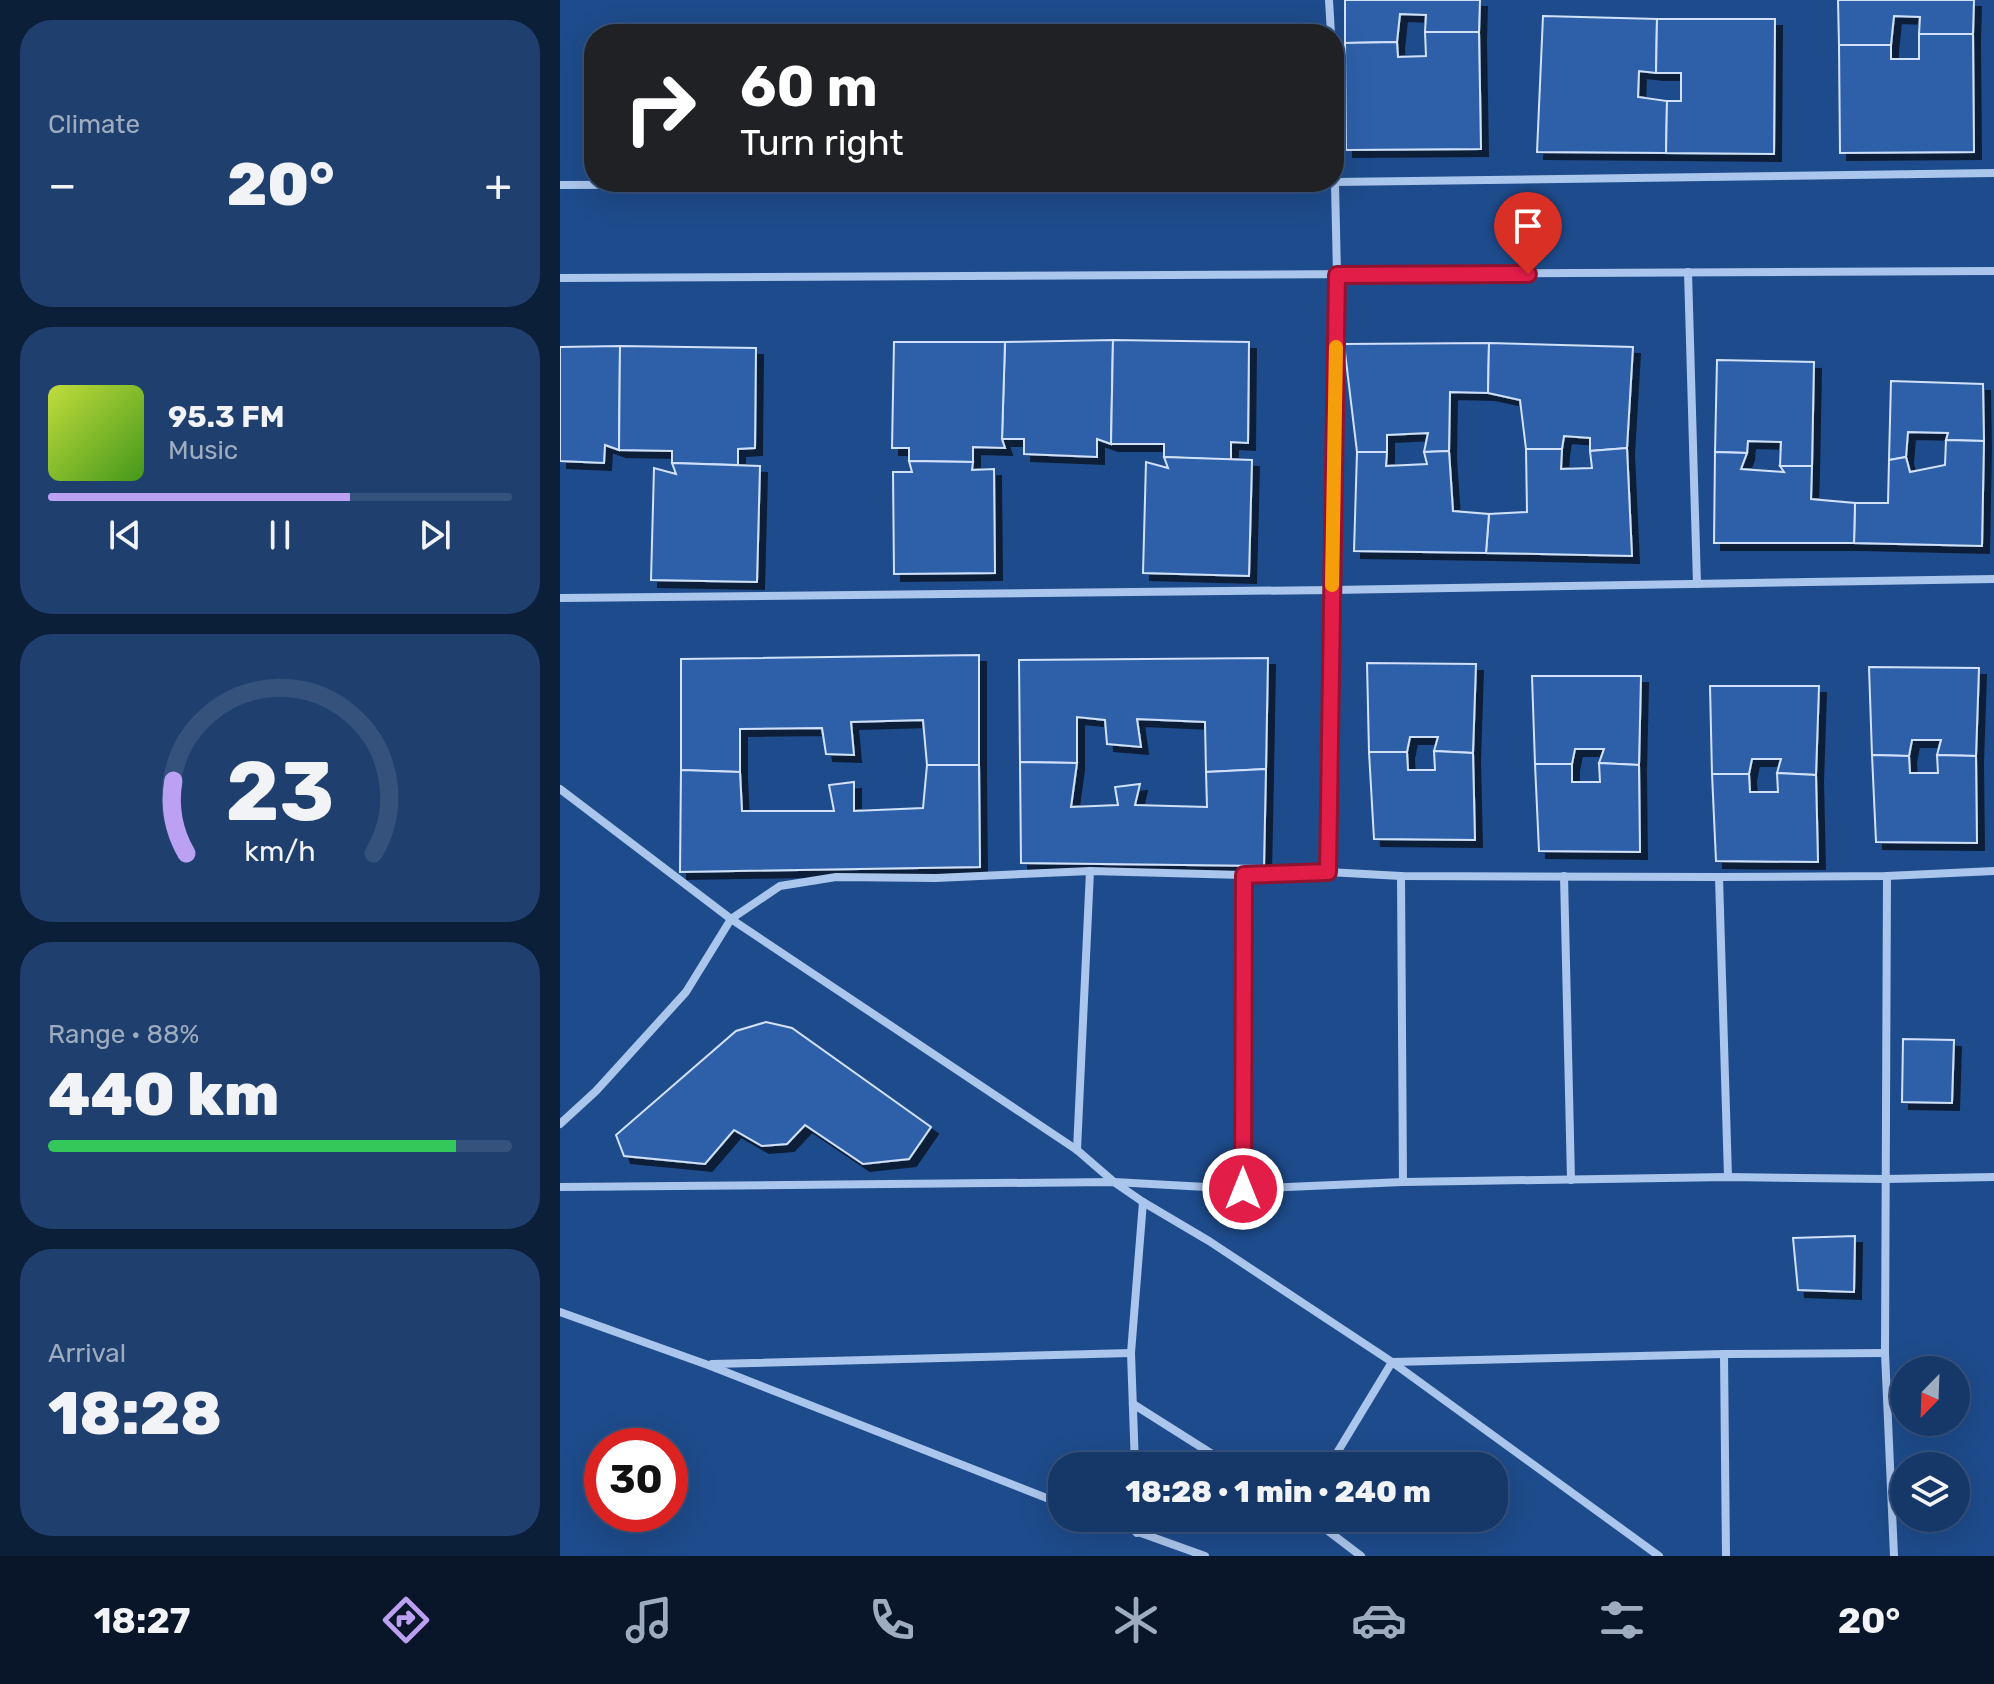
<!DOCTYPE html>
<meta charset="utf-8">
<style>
:root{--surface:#163868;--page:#1f3f6e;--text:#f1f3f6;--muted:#9eacc0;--line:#35527c;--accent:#bca0f2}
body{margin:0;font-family:Rubik,sans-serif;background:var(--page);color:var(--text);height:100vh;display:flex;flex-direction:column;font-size:30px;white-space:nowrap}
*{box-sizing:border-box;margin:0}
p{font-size:26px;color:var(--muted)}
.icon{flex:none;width:44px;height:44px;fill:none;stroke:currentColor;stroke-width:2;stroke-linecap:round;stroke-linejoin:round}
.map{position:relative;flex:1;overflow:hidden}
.sheet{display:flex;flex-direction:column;gap:20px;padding:20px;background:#0c1f39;width:560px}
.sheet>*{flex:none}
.hud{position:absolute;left:24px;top:24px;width:760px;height:168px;border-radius:32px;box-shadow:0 8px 32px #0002,0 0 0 2px var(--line);background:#202124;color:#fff;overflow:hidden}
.needle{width:52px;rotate:203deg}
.buttons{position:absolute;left:1330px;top:1356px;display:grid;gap:16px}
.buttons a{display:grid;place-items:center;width:80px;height:80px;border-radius:50%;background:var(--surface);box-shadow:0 8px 32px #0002,0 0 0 2px var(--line);font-size:40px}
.speed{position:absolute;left:24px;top:1428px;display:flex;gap:16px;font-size:40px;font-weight:700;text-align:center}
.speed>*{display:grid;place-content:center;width:104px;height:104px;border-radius:50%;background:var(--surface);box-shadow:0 8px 32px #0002,0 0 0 2px var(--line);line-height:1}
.speed .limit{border:12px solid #d22;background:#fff;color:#111}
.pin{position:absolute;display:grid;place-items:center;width:68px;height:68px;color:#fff;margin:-82px -34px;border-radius:50% 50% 50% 0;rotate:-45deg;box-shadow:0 0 8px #0007}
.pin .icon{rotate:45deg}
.me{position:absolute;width:88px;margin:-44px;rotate:0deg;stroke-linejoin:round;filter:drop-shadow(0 0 6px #0008)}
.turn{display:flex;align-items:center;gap:28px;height:168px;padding:0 24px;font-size:36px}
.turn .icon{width:104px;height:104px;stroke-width:2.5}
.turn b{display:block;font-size:56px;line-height:68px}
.big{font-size:60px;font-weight:800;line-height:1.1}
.sheet .card{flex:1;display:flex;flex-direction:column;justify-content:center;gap:12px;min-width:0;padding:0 28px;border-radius:32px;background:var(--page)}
.sheet .dial{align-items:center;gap:0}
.dial svg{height:208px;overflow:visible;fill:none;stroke:var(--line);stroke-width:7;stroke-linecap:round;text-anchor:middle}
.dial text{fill:var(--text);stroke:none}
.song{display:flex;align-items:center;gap:24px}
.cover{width:96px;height:96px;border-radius:12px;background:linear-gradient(135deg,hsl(70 70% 55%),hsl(100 70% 35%))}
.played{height:8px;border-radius:4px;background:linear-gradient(90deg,var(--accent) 65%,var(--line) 65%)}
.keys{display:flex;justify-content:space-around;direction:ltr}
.heat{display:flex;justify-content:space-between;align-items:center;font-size:44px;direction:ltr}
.charge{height:12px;border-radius:6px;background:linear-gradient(90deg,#34c759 88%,var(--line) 0)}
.trip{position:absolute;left:488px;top:1452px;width:460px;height:80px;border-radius:32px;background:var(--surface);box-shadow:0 8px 32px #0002,0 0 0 2px var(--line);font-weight:800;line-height:80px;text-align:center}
.tab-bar{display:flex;height:128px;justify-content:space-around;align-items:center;background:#09162a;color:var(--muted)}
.tab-bar .icon{width:56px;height:56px}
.tab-bar .current{color:var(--accent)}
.tab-bar b{font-size:36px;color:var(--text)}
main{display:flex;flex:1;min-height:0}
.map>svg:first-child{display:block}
.building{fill:#2e61a9;stroke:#d0e1f9;stroke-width:2;filter:url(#shadow)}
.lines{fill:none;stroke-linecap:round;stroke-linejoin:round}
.minor{stroke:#abc6ec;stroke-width:8}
.route-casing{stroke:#92132f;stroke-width:20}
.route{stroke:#e11d48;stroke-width:14}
.slow{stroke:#f59e0b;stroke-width:14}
</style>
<main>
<section class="sheet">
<div class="card"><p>Climate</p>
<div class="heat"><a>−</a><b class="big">20°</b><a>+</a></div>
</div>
<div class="card">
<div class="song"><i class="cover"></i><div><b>95.3 FM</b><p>Music</p></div></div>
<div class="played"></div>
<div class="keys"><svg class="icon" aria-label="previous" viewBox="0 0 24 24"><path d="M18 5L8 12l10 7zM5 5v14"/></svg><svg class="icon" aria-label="pause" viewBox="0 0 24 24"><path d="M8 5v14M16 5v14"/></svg><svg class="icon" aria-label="next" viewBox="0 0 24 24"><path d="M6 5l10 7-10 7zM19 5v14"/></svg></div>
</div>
<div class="card dial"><svg viewBox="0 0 100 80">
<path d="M14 69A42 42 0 1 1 86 69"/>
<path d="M14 69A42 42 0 0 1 9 41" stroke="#bca0f2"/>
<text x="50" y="56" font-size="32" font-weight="700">23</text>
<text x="50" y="72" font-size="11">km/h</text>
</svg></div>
<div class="card"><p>Range · 88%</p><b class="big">440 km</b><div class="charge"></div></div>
<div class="card"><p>Arrival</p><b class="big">18:28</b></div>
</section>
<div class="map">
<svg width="1434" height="1556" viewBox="0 0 1434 1556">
<defs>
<filter id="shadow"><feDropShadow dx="7" dy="7" stdDeviation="0" flood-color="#0009"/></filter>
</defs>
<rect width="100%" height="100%" fill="#1e4b8b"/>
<g class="building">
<polygon points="785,0 920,0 919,32 865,32 866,15 840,14 837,42 785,43"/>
<polygon points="1278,0 1414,0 1413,34 1359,34 1360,17 1334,16 1331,45 1279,45"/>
<polygon points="983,16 1097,19 1096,73 1079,71 1078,97 1107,101 1106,153 977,152"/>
<polygon points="1097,19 1215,19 1214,154 1106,153 1107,101 1121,101 1121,73 1096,73"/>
<polygon points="865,32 919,32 921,149 786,150 785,43 837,42 838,57 866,56"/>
<polygon points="1359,34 1413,34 1414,152 1280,153 1279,45 1331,45 1331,59 1359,59"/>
<polygon points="553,340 551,444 537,439 537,457 464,454 464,439 442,439 445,342"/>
<polygon points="553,340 689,342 688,443 671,442 671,460 604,457 604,444 551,444"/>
<polygon points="334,342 445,342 442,439 445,448 413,447 413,462 349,461 349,448 332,448"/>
<polygon points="929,343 928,393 890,392 889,451 864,452 868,433 827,435 827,452 797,452 784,344"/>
<polygon points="929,343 1073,347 1067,448 1030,451 1030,438 1004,436 1002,449 966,449 960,400 928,393"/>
<polygon points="60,346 59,450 45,445 44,463 0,461 0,347"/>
<polygon points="60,346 196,348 195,448 178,449 178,465 112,463 112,451 59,450"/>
<polygon points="1157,360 1254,362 1252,466 1220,466 1221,442 1188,441 1187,453 1155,452"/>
<polygon points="1331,381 1423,384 1424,441 1386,440 1388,433 1348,432 1346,457 1329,460"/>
<polygon points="1386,440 1424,441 1422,546 1294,543 1295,503 1328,503 1329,460 1346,457 1350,472 1385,465"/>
<polygon points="1067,448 1072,556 926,553 929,514 967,512 966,449 1002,449 1001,469 1032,468 1030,451"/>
<polygon points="889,451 893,511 929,514 926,553 794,551 797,452 827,452 826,466 867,464 864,452"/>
<polygon points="1155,452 1187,453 1181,469 1224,472 1220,466 1252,466 1251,499 1295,503 1294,543 1154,543"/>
<polygon points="604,457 692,460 689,576 583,573 586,462 608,468"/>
<polygon points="349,461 413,462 412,470 434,469 435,573 334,574 333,472 352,472"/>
<polygon points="112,463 200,466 197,582 91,580 94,468 116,474"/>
<polygon points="419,655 419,765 367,765 363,720 291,722 294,755 266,754 262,728 180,729 180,772 121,770 121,659"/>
<polygon points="708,658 706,769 646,772 645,722 577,719 581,747 547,744 545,720 517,717 517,763 460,762 459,660"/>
<polygon points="807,663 916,664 913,753 874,751 878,737 850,737 847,752 809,752"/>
<polygon points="1309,667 1419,668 1416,756 1377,755 1381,740 1352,740 1349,756 1312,755"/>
<polygon points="972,676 1081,676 1079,765 1039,763 1044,749 1015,749 1012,764 975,764"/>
<polygon points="1150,686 1259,686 1256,775 1217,773 1221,759 1192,759 1189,774 1152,774"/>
<polygon points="874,751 913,753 915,840 814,839 809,752 847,752 848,770 875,770"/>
<polygon points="1312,755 1349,756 1350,773 1378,773 1377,755 1416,756 1417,843 1316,842"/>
<polygon points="460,762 517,763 511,807 558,805 555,787 580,784 575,805 647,807 646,772 706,769 704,866 461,863"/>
<polygon points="1039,763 1079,765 1080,852 979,851 975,764 1012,764 1012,782 1040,782"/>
<polygon points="367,765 419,765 420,867 120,872 121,770 180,772 182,811 274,811 269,785 294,782 294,811 363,808"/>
<polygon points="1217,773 1256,775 1258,862 1156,861 1152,774 1189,774 1190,792 1218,792"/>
<polygon points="206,1022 232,1028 371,1127 349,1159 303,1164 245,1125 227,1144 202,1146 174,1130 145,1164 64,1156 56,1135 176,1031"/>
<polygon points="1343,1039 1394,1040 1392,1103 1342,1102"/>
<polygon points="1295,1236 1294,1292 1238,1290 1233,1238"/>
</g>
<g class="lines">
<g class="minor">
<polyline points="769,0 771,34"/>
<polyline points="0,185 775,182 1434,173"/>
<polyline points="1128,272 1137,584"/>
<polyline points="0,278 1434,271"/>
<polyline points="0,598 772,590 1434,579"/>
<polyline points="0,789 171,919 517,1150 554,1182 583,1202 649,1241 832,1362 1099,1556"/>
<polyline points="768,872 777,275 774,138"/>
<polyline points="841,876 843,1182"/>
<polyline points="1004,876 1011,1180"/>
<polyline points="1327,876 1325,1353 1334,1556"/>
<polyline points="1159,877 1168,1177"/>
<polyline points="0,1124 36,1091 126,992 171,919 220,886 276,877 376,878 530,871 684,875 768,872 841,876 1159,877 1327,876 1434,871"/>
<polyline points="517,1150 530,871"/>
<polyline points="0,1187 554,1182 683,1189 843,1182 1168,1177 1325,1179 1434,1177"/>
<polyline points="683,1189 684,875"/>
<polyline points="0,1312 148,1365 502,1504"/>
<polyline points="1164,1354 1166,1556"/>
<polyline points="152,1364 571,1353"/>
<polyline points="573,1404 671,1466"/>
<polyline points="575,1466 571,1353 583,1202"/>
<polyline points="769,1466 832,1362 1164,1354 1325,1353"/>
<polyline points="539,1518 645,1556"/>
<polyline points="577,1518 577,1533"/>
<polyline points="751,1518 801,1556"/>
</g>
</g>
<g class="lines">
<defs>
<polyline id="route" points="683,1189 684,875 768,872 777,275 968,274"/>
</defs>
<use href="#route" class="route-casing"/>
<use href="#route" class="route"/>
<polyline class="slow" points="772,585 776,347"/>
</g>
</svg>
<div class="buttons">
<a><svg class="needle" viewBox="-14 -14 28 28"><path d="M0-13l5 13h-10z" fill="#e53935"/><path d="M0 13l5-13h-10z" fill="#9eacc0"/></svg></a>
<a><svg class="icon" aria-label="layers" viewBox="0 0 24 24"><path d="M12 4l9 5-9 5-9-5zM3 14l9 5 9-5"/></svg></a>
</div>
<div class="speed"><div class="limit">30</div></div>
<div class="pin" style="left:968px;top:274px;background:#d93025"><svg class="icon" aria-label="arrive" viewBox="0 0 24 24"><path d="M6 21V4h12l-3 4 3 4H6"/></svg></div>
<svg class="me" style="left:683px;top:1189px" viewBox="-20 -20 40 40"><circle r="17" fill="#e11d48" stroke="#fff" stroke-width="3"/><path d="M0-11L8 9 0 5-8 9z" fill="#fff"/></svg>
<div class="trip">18:28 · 1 min · 240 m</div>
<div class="hud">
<div class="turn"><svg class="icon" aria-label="right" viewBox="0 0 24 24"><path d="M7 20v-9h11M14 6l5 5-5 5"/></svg><div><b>60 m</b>Turn right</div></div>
</div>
</div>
</main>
<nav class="tab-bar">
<b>18:27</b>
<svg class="icon current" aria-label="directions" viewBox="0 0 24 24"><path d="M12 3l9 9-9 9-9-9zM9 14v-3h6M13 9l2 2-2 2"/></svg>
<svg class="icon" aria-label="music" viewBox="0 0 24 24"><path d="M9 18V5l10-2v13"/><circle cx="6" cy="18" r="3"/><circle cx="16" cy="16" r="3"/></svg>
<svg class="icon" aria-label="phone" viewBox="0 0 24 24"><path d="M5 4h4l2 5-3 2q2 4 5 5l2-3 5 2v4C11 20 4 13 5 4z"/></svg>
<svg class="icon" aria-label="climate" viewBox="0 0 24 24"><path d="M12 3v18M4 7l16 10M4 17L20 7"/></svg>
<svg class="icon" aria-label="car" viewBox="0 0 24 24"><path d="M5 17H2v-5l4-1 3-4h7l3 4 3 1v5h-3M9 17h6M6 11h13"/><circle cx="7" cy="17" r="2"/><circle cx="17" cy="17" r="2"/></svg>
<svg class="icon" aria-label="filters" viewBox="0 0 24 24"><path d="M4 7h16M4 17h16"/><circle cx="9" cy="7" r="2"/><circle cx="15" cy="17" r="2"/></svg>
<b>20°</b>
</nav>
